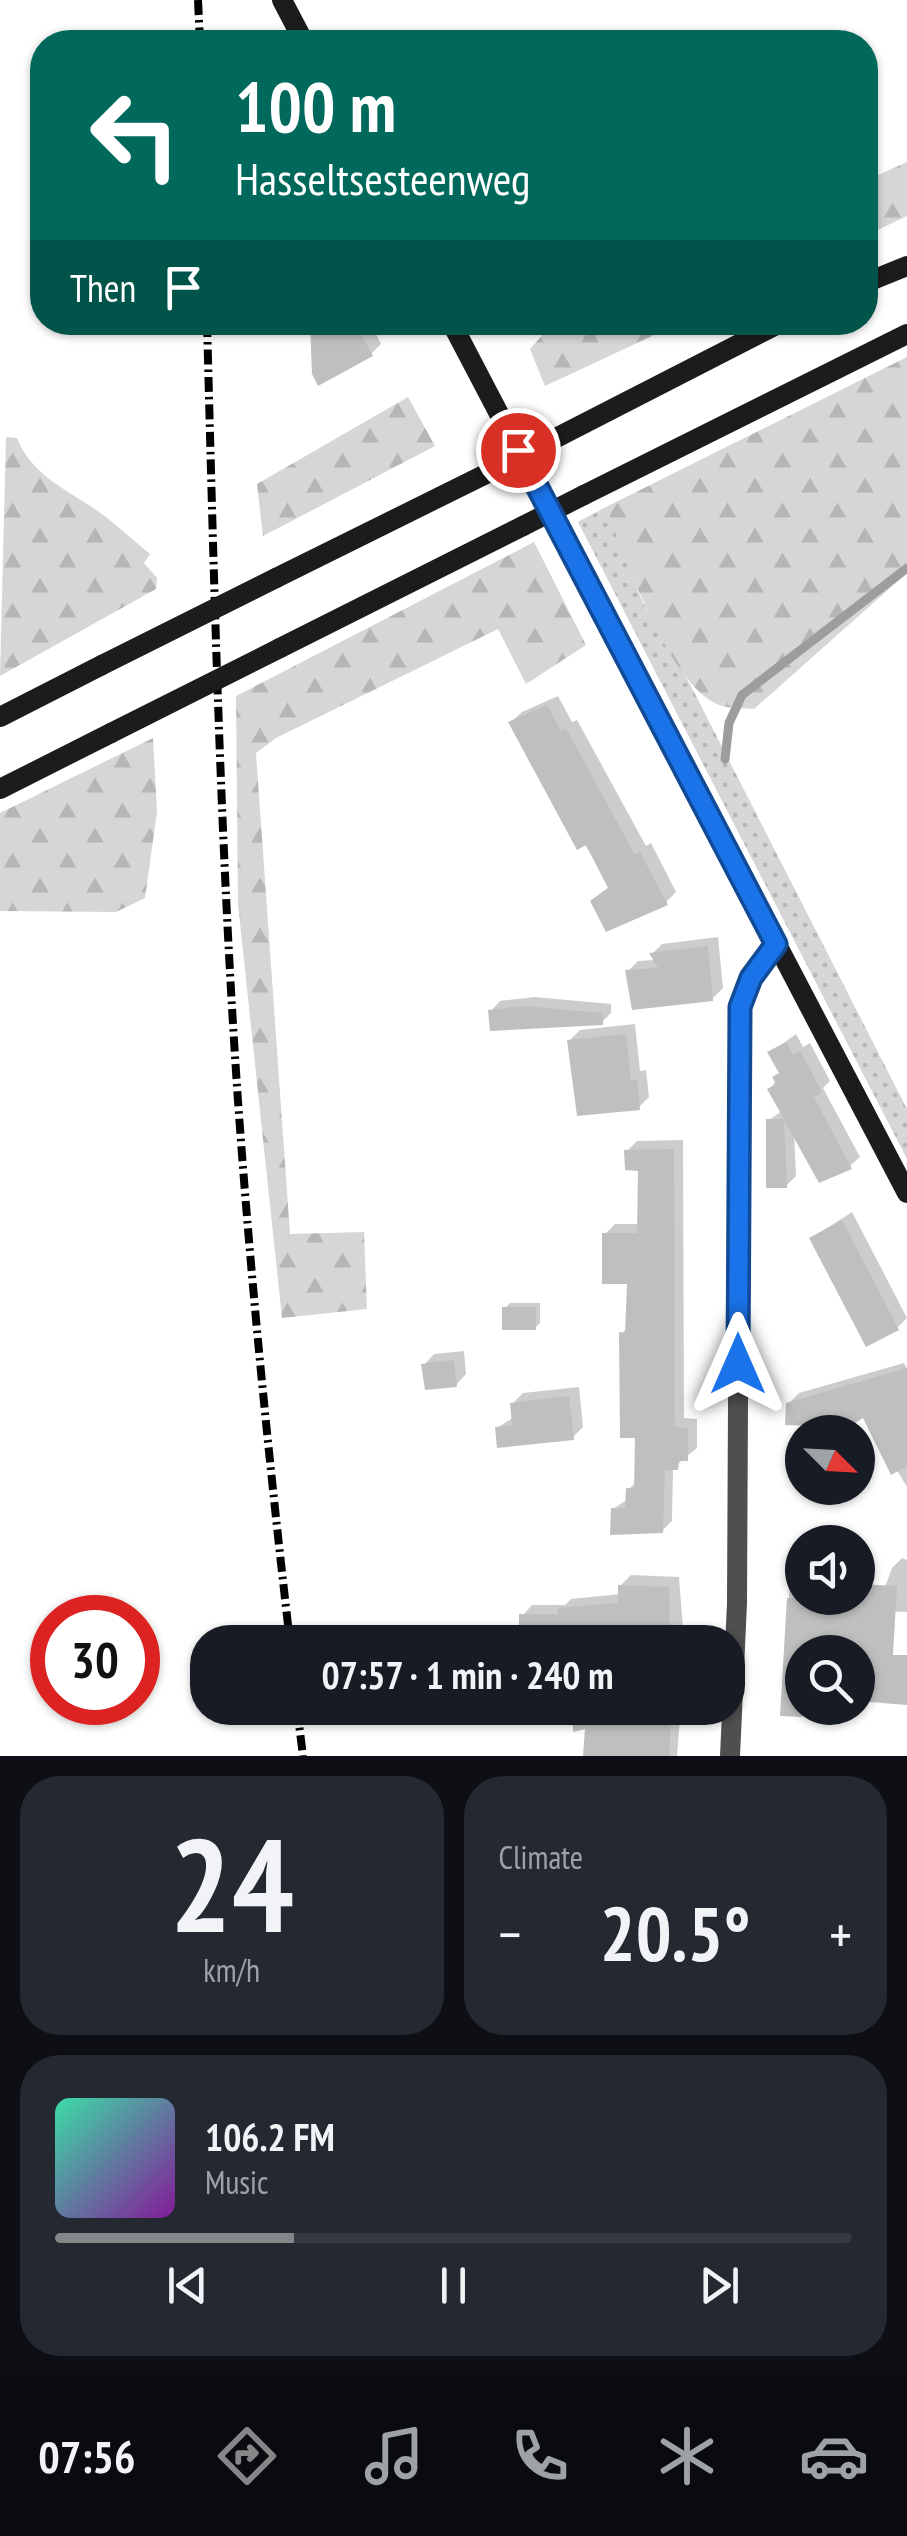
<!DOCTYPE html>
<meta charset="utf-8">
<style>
:root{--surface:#171b24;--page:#242831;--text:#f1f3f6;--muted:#9ea1a6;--line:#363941;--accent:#858687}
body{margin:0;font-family:"PT Sans Narrow",sans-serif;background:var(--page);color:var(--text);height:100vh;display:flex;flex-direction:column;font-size:38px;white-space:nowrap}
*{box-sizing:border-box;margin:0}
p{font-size:32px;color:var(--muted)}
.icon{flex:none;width:55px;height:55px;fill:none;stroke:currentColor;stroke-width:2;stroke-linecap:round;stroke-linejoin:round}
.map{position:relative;height:1756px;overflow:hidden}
.side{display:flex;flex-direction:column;gap:20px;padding:20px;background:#0d0f14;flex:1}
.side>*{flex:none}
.top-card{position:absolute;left:30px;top:30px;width:848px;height:305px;border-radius:40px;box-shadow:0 2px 8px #0004;background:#00695c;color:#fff;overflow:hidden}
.needle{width:65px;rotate:114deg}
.controls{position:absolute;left:785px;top:1415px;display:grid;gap:20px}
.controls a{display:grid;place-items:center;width:90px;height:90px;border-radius:50%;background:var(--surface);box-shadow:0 2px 8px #0004;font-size:50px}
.speed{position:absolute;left:30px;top:1595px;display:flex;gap:20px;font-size:50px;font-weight:700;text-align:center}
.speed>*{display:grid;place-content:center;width:130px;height:130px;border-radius:50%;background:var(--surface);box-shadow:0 2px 8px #0004;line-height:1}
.speed .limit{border:15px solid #d22;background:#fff;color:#111}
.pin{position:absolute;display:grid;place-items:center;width:85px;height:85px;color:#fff;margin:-42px;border:5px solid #fff;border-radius:50%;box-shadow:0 2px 10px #0007}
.me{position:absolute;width:110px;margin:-55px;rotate:0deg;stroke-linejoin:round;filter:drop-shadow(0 0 8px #0008)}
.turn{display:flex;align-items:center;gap:35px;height:210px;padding:0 40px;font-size:45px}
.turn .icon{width:130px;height:130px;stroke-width:2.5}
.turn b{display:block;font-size:70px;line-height:85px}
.then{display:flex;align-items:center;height:95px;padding:0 40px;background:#0003;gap:20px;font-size:38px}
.big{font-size:75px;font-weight:700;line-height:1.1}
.side .tile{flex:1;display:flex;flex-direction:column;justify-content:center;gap:15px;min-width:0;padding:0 35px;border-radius:40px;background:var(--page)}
.side .dial{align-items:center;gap:0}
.dial b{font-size:130px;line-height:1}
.song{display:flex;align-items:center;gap:30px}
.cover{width:120px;height:120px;border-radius:15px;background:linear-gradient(135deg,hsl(160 70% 55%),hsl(290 70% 35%))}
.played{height:10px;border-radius:5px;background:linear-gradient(90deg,var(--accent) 30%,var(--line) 30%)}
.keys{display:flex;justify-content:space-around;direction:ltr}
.heat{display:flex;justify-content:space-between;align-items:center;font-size:55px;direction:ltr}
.side .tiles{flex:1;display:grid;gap:20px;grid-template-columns:1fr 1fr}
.tile:last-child{grid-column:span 2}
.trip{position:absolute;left:190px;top:1625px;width:555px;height:100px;border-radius:40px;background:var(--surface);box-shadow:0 2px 8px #0004;font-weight:700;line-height:100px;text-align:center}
.tab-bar{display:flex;height:160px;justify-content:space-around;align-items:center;background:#090b0e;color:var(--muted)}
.tab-bar .icon{width:70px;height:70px}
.tab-bar .active{color:var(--accent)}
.tab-bar b{font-size:45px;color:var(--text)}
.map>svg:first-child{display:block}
.grass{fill:url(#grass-dots)}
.forest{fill:url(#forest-firs)}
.shadow{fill:#0003;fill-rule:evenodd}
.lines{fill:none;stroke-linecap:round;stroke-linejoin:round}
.stream{stroke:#9d9d9d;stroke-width:9}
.building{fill:#bfbfbf}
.minor{stroke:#4f4f4f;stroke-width:20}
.secondary{stroke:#1c1c1c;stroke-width:20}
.rail{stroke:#000;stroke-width:8;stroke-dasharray:15 5 2.5 5;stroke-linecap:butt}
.secondary-bridge{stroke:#1c1c1c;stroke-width:20}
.route-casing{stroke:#114b97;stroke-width:25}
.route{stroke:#1a73e8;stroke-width:18}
</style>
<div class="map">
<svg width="907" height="1756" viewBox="0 0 907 1756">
<defs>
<pattern id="grass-dots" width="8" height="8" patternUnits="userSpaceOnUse" patternTransform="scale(2.5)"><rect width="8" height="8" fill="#d6d6d6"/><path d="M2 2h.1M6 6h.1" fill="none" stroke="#b6b6b6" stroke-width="1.8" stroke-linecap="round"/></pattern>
<pattern id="forest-firs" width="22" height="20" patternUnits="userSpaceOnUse" patternTransform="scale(2.5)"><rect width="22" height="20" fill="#d6d6d6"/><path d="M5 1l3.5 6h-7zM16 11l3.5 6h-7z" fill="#b6b6b6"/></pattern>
</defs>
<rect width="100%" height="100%" fill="#fff"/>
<polygon class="grass" points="606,507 643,603 691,686 907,1109 907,1159 578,522"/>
<g class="forest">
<polygon points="907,162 907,216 865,236 865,181"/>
<polygon points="554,322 680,322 680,323 545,386 530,349"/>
<path d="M907 357V573L754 709C744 708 732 709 722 706 671 691 624 555 606 507Z"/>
<polygon points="408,397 435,446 263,536 257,484"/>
<path d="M6 437 17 438C32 478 75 493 106 517 121 529 135 542 150 554L144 563 157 578 156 589 0 676Z"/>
<polygon points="534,542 586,645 526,684 498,629 276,738 256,753 290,1234 364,1232 367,1309 282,1318 238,904 236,696"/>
<polygon points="153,738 157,812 145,898 116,912 0,911 0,813"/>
</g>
<g class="shadow">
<polygon points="245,322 263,322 250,329"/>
<polygon points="313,322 370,322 381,344 371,354"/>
<polygon points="558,696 572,722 577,720 646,846 651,843 676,892 666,902 593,901 610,886 511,722 522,712"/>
<polygon points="718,937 723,988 712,999 628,971 638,961 655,960 652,954 662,944"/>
<polygon points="535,997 611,1004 611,1013 602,1022 491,1011 500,1001"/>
<polygon points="635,1024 640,1071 646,1070 649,1097 639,1107 569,1041 580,1030"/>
<polygon points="796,1034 803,1047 810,1043 830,1081 823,1088 860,1157 850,1166 794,1132 796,1176 786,1186 769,1120 782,1111 770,1090 781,1072 770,1053"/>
<polygon points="683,1140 684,1418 697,1419 697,1448 673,1468 672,1521 662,1531 613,1509 628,1499 629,1489 637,1481 637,1436 622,1333 628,1327 629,1282 605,1234 615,1224 640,1224 641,1168 627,1151 637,1141"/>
<polygon points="852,1212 907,1318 897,1328 812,1238"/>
<polygon points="510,1303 540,1303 540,1323 535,1328 505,1308"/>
<polygon points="464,1351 466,1374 456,1385 424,1365 434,1354"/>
<polygon points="904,1363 907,1368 907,1487 864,1415 788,1404 799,1393"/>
<polygon points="579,1387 583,1427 573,1437 497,1428 514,1417 512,1404 523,1393"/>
<path d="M802 1534 862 1538 856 1652H802V1708H832L827 1713H782L792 1545ZM802 1542H858V1598H802Z"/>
<polygon points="902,1558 907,1560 907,1612 876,1611 892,1568"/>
<polygon points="631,1575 679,1577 684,1642 561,1642 522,1616 532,1605 565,1605 571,1599 620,1594 620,1586"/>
<polygon points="576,1708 690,1708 680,1718 677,1756 585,1756 587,1726 575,1728"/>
</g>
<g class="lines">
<polyline class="stream" points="725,759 729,723 742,695 907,568"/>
</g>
<g class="building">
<polygon points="310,322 355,322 373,356 318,386 312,374"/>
<polygon points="547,705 561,731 566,728 635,855 640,852 668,905 606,932 590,901 608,888 586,845 577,850 508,722"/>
<polygon points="708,946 713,1001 632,1010 625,970 658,968 649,953"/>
<polygon points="524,1006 603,1013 603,1025 490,1031 488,1010"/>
<polygon points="626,1034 631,1080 637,1080 640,1110 577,1116 567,1040"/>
<polygon points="786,1042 793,1055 800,1051 809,1067 822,1093 814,1097 852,1169 819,1183 784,1120 787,1188 766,1188 766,1119 784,1119 767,1089 776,1084 772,1077 779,1073 767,1052"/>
<polygon points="674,1149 675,1427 688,1428 688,1461 679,1461 678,1470 665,1470 663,1533 610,1535 611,1508 625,1508 626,1488 634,1488 635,1438 620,1438 619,1332 625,1333 627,1284 602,1284 602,1233 637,1233 638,1171 625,1170 624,1150"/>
<polygon points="842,1220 899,1330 866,1347 809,1238"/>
<rect x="502" y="1307" width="34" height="23"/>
<polygon points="454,1360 457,1387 425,1390 421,1364"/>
<polygon points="907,1368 907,1466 891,1475 863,1418 848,1427 785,1425 786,1403"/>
<polygon points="569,1396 574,1440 497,1448 495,1427 512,1425 510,1403"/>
<polygon points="858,1584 897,1586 893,1655 907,1655 907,1705 858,1701 858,1652 802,1652 802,1717 780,1716 787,1598 858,1598"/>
<polygon points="618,1585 669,1587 670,1639 519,1640 519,1614 558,1614 558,1608 618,1603"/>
<polygon points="573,1708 672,1708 669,1756 583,1756 585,1729 573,1732"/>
</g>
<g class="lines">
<polyline class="minor" points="730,1756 737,1603 740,1007 751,978 776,944"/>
<g class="secondary">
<polyline points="282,0 304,42"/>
<polyline points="865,283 907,266"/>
<polyline points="451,322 907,1193"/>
<polyline points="550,441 782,322"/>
<polyline points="584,495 907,334"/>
<polyline points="276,578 492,471"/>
<polyline points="280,648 523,526"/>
<polyline points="0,717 102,665"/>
<polyline points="0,789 111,733"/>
</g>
<g class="rail">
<polyline points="198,0 200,42"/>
<path d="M207 322C214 582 220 842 238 1101 251 1282 269 1462 290 1642"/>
<polyline points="297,1708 303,1756"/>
</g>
<g class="secondary-bridge">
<polyline points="492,471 550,441"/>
<polyline points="523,526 584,495"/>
<polyline points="102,665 276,578"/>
<polyline points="111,733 280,648"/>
</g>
</g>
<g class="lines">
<defs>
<polyline id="route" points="518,450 776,944 751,978 740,1007 738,1364"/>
</defs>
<use href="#route" class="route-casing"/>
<use href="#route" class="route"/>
</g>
</svg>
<div class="controls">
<a><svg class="needle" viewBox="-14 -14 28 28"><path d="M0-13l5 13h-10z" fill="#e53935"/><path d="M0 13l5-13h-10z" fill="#9ea1a6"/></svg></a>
<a><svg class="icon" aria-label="sound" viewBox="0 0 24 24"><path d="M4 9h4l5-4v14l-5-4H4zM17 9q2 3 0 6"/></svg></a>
<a><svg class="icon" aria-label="search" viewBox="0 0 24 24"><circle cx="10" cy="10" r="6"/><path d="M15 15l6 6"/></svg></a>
</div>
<div class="speed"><div class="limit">30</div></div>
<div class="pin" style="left:518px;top:450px;background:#d93025"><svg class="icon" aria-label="arrive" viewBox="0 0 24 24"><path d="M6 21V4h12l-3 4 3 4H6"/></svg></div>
<svg class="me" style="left:738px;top:1364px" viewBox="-20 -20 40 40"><path d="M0-17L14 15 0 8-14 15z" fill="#1a73e8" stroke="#fff" stroke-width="4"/></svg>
<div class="trip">07:57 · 1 min · 240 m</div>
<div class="top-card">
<div class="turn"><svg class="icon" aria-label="left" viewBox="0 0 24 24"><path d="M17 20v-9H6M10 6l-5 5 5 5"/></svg><div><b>100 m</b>Hasseltsesteenweg</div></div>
<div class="then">Then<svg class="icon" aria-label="arrive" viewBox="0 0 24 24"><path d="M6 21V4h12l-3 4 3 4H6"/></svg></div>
</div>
</div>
<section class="side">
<div class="tiles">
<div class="tile dial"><b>24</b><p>km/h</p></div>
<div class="tile"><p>Climate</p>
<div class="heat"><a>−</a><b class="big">20.5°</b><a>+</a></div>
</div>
<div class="tile">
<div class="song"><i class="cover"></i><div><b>106.2 FM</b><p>Music</p></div></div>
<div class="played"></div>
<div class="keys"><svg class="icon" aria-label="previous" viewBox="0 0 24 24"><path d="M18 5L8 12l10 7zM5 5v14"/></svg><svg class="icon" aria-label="pause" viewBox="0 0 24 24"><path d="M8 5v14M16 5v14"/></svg><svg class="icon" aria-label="next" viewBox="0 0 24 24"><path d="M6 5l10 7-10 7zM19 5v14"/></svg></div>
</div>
</div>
</section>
<nav class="tab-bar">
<b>07:56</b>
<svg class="icon active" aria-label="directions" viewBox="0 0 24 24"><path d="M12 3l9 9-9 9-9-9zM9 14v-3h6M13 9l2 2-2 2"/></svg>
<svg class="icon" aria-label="music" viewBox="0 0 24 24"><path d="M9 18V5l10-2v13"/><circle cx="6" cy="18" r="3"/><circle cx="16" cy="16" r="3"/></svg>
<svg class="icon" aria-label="phone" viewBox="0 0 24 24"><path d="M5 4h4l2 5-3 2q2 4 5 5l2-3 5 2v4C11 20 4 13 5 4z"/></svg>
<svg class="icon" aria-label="climate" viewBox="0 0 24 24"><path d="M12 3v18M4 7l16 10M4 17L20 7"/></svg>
<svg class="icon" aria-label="car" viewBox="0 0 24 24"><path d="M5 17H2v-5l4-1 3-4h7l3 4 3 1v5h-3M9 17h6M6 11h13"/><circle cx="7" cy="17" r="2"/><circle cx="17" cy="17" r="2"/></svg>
</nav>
